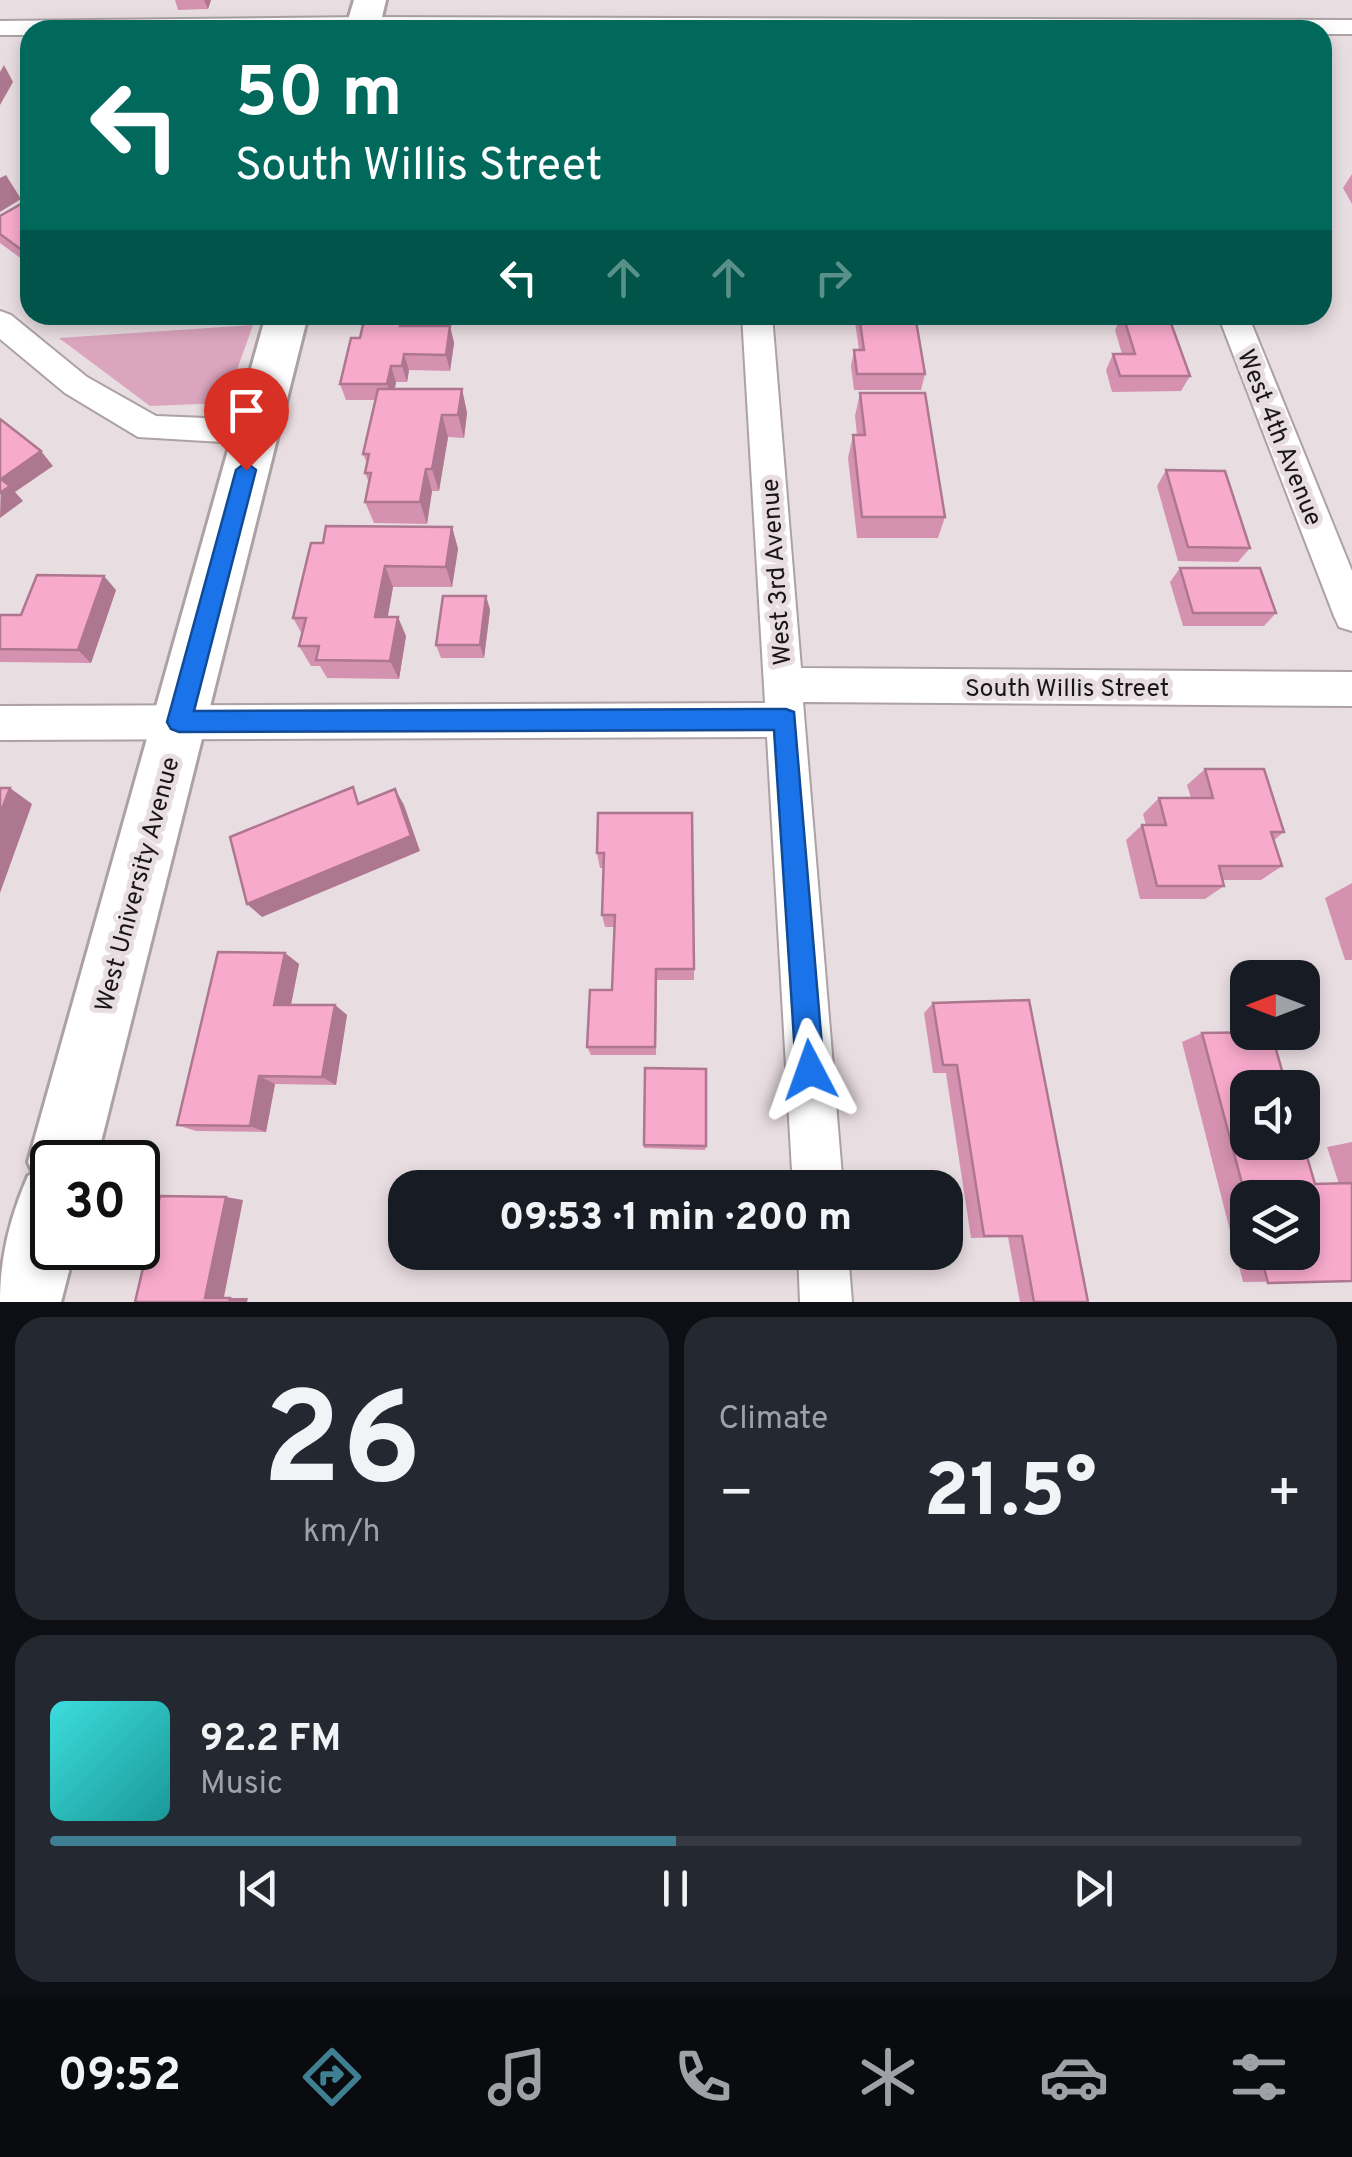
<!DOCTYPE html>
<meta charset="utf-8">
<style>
:root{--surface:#171b24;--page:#242831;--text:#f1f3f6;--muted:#9ea1a6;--line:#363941;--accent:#3e7f91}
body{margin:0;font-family:Overpass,sans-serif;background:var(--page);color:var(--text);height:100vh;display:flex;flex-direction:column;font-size:38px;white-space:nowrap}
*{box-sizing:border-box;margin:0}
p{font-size:32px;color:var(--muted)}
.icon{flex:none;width:55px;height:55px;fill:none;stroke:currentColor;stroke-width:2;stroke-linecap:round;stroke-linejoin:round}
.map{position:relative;height:1302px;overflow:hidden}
.sheet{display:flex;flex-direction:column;gap:15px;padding:15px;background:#0d0f14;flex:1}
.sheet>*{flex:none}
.guide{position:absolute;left:20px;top:20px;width:1312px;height:305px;border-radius:30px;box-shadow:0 5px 15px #0003;background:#00695c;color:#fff;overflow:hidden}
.needle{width:65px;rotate:270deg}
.buttons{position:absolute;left:1230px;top:960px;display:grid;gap:20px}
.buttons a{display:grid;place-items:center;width:90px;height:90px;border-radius:20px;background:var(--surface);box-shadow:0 5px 15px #0003;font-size:50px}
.speed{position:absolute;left:30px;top:1140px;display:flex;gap:20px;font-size:50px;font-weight:700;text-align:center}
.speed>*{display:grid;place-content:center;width:130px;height:130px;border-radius:50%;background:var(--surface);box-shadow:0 5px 15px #0003;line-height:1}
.speed .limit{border:5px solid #111;border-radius:15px;background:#fff;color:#111}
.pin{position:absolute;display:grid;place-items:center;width:85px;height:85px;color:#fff;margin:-102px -42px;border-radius:50% 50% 50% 0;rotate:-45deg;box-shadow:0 0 10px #0007}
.pin .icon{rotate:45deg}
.me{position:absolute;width:110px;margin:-55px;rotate:356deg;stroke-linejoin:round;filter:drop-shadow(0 0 8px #0008)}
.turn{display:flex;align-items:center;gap:35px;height:210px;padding:0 50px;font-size:45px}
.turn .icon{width:130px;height:130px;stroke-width:2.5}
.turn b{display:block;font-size:70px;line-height:85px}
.lanes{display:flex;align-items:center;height:95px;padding:0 50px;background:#0003;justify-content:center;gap:50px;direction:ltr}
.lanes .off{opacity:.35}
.big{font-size:75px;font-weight:800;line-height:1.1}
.sheet .tile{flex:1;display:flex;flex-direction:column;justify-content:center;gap:15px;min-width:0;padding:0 35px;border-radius:30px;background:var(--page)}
.sheet .dial{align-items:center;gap:0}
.dial b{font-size:130px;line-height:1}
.song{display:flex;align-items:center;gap:30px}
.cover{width:120px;height:120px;border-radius:15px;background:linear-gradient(135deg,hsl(180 70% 55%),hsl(180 70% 35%))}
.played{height:10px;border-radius:5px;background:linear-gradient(90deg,var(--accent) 50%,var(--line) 50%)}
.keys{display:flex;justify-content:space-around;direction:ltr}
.heat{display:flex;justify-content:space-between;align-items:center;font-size:55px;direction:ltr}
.sheet .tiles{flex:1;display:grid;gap:15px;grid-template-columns:1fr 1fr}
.tile:last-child{grid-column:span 2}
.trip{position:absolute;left:388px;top:1170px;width:575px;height:100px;border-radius:30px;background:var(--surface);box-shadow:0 5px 15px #0003;font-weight:800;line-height:100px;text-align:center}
.dock{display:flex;height:160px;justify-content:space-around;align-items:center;background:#090b0e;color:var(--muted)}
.dock .icon{width:70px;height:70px}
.dock .selected{color:var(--accent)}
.dock b{font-size:45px;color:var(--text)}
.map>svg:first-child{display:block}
.green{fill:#daa5bd}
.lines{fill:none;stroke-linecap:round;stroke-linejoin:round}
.street-casing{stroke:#aca1a5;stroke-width:4}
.secondary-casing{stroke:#aca1a5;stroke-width:6}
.street{fill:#fff;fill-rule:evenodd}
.secondary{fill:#fff;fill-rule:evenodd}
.wall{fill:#d592b0;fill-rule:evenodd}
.shaded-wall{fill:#ae7790}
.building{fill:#f8aacd;stroke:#ae7790;stroke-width:2.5}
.route{fill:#1a73e8;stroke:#114b97;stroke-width:2.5}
.labels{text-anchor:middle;stroke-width:10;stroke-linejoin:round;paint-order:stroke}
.street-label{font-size:25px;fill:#1a1618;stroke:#e8dde1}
</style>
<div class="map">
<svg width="1352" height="1302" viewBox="0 0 1352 1302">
<rect width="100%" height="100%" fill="#e8dde1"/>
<polygon class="green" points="253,325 225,403 150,406 59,338"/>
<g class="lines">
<defs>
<g id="street">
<polygon points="364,17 1352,20 1352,34 1322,34 1322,30 30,30 30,35 0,35 0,21"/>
<polygon points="0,311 11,315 87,377 156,416 256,420 268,423 272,432 268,441 256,444 138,437 65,393 0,339"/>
<polygon points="742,315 772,315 801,668 1352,672 1352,706 803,702 843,1188 793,1188 767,737 0,740 0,706 765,703"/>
<polygon points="1218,315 1248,315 1352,571 1352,631 1339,627 1334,616"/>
<polygon points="798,1252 848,1252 852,1302 800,1302"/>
</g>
<g id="secondary">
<polygon points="354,0 386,0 379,30 345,30"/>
<path d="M266 315H308L96 1162H52V1248H75L61 1302H0C0 1257 10 1217 28 1176L33 1173 28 1162Z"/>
</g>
</defs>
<use href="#street" class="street-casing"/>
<use href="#secondary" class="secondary-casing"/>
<use href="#street" class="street"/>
<use href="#secondary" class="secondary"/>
</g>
<g class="wall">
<polygon points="175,0 211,0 208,9 178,10"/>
<polygon points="1352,174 1352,204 1343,188"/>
<polygon points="30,199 30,265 0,243 0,216"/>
<polygon points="158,315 195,315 160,319"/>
<polygon points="364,315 451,315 449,323 402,322 403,326 450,326 454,343 450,371 409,370 407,382 396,382 395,389 462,389 467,413 464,438 448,437 439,491 432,491 427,524 374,523 365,502 369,483 365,473 367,463 363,454 375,400 346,400 340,384 360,338 365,320"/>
<polygon points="854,315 915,315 925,374 921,390 854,390 851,366 854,350 859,350"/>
<polygon points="1122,315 1168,315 1190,376 1181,391 1112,392 1106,370 1113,354 1122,354 1115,330"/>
<polygon points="860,393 945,517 938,538 857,538 848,458 853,435 857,435 855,416"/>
<polygon points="1166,470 1250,548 1238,562 1178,561 1157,486"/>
<polygon points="452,527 458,549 452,587 393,587 388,617 406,636 399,679 327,678 320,666 311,666 299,646 302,634 293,618 323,543"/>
<polygon points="1180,568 1276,613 1264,626 1183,626 1170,582"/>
<polygon points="116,590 91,663 0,662 0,615 21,615"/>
<polygon points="486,596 490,610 484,658 441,658 436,645"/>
<polygon points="1205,769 1284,832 1274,840 1282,866 1261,880 1223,880 1224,886 1205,899 1140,899 1126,840 1142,825 1146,825 1143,814 1159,798 1191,798 1187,785"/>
<polygon points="598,813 694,969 694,980 657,980 656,1055 591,1055 587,1047 612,990 614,927 605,927 602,915 604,868 600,868 597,853"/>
<polygon points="1352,883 1352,960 1345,960 1325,898"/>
<polygon points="285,953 299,964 291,1005 335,1005 347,1015 336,1085 275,1084 266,1132 196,1131 177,1125"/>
<polygon points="933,1003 1088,1302 1020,1302 1008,1237 971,1238 946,1073 933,1073 924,1013"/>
<path d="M1202 1033 1315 1184H1339L1327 1147 1352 1142V1281L1243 1282 1182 1042ZM1248 1198 1302 1252H1248Z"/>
<polygon points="644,1145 706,1146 705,1150 644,1148"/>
</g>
<g class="shaded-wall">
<polygon points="204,0 211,0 208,9"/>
<polygon points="4,65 13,82 0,105 0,72"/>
<polygon points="6,175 21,199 0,212 0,178"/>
<polygon points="450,326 454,343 450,371 446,355"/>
<polygon points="404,354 409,370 407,382 402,366"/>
<polygon points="391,366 396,382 392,400 387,384"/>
<polygon points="462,389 467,413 464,438 458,415"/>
<polygon points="442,415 448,437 439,491 432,469"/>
<polygon points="41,451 53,466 15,492 23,501 0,518 1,479"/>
<polygon points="426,469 432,491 427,524 420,502"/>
<polygon points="452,527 458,549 452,587 446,567"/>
<polygon points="385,566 393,587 384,636 375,617"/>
<polygon points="104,576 116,590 91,663 78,650"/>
<polygon points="486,596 490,610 484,658 480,645"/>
<polygon points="398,617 406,636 399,679 390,661"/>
<polygon points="10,788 32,804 0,893 0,814"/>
<polygon points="395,789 404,805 420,851 262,917 247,904"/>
<polygon points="285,953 299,964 289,1014 274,1005"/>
<polygon points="335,1005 347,1015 336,1085 322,1077"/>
<polygon points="259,1076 275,1084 266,1132 250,1126"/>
<polygon points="226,1197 243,1200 224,1297 205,1298"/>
<polygon points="230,1298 248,1298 247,1302 229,1302"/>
</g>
<g class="building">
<polygon points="30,199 30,256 0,234 0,216"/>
<polygon points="859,315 915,315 925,374 857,374 854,350 864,350"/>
<polygon points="1123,315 1168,315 1190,376 1120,376 1113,354 1135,354"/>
<polygon points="364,320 401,320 400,326 450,326 446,355 404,354 402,366 391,366 387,384 340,384 351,338 360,338"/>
<polygon points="378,389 462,389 458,415 442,415 432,469 426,469 420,502 365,502 371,473 365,473 369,454 363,454"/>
<polygon points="860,393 925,393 945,517 862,517 853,435 865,435"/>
<polygon points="0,419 41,451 1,479 10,486 0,493"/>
<polygon points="1166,470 1225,471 1250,548 1188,547"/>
<polygon points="326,526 452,527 446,567 385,566 375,617 398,617 390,661 316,660 319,646 299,646 306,618 293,618 311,543 323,543"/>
<polygon points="1180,568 1260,568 1276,613 1193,613"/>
<polygon points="37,575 104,576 78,650 0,649 0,615 21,615"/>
<polygon points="443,596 486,596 480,645 436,645"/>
<polygon points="1205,769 1264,769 1284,832 1271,832 1282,866 1219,866 1224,886 1157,886 1142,825 1166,825 1159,798 1213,798"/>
<polygon points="353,787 358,804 395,789 411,836 247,904 230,837"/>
<polygon points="0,788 10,788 0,814"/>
<polygon points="598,813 692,813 694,969 656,969 655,1047 587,1047 590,990 612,990 615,915 602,915 604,853 597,853"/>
<polygon points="218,952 285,953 274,1005 335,1005 322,1077 259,1076 250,1126 177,1125"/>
<polygon points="1029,1000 1088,1302 1034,1302 1022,1236 984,1236 957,1065 943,1065 933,1003"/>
<polygon points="1271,1032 1287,1088 1248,1088 1248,1142 1302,1142 1302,1140 1315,1184 1352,1183 1352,1281 1268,1283 1260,1252 1302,1252 1302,1198 1248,1198 1248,1206 1202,1033"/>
<polygon points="645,1068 706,1069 706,1146 644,1145"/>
<polygon points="160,1196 226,1197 205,1298 230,1298 229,1302 135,1302"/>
</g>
<polygon class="route" points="246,462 256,470 194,711 786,709 794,712 824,1070 820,1080 810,1085 800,1080 796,1070 774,730 179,732 171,729 167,722 236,470"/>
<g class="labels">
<g class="street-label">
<text transform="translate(1281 437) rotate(68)" y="9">West 4th Avenue</text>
<text transform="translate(775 572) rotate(-94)" y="9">West 3rd Avenue</text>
<text x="1067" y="696">South Willis Street</text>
<text transform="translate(136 884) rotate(-75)" y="9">West University Avenue</text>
</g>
</g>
</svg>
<div class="buttons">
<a><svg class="needle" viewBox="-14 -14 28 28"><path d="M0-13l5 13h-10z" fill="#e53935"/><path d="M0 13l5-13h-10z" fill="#9ea1a6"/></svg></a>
<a><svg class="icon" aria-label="sound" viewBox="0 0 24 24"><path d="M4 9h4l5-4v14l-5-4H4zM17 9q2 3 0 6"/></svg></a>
<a><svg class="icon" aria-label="layers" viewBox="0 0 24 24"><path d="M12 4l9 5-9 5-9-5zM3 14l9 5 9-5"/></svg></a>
</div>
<div class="speed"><div class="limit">30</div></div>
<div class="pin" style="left:246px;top:470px;background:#d93025"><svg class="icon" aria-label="arrive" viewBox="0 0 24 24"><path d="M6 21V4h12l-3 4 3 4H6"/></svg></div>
<svg class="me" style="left:810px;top:1070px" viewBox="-20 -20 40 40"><path d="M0-17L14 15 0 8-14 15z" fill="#1a73e8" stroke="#fff" stroke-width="4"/></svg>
<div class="trip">09:53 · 1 min · 200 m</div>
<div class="guide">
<div class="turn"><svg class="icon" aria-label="left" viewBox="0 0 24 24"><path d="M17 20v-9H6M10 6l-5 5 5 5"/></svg><div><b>50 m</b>South Willis Street</div></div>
<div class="lanes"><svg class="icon" aria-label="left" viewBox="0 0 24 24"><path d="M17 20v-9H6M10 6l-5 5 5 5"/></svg><svg class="icon off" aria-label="ahead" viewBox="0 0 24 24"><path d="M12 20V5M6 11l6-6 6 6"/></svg><svg class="icon off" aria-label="ahead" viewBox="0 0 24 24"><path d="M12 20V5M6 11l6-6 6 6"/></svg><svg class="icon off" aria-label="right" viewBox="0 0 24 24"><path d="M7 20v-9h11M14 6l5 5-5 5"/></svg></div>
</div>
</div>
<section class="sheet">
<div class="tiles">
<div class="tile dial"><b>26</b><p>km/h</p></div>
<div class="tile"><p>Climate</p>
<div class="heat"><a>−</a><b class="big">21.5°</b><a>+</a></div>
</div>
<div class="tile">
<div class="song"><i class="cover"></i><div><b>92.2 FM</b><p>Music</p></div></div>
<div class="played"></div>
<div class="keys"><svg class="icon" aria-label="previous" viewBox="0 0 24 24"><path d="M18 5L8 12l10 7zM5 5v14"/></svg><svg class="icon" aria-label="pause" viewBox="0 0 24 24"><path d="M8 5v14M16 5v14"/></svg><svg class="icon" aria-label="next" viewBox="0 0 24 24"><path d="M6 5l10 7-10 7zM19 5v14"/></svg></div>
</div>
</div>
</section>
<nav class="dock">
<b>09:52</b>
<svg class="icon selected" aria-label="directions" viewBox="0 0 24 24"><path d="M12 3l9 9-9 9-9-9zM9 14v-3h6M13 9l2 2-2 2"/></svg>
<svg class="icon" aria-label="music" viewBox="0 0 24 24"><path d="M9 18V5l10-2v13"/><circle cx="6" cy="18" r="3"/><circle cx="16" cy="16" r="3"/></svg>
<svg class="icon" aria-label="phone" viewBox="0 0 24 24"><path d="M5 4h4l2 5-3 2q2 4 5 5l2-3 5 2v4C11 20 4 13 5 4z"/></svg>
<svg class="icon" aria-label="climate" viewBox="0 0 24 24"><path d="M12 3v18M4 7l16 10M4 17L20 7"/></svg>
<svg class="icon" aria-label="car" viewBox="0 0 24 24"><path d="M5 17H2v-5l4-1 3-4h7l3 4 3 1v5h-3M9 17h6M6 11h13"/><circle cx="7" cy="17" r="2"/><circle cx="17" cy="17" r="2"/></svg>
<svg class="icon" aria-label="filters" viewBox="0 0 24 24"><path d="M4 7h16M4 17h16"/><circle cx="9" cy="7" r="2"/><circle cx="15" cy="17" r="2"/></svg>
</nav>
